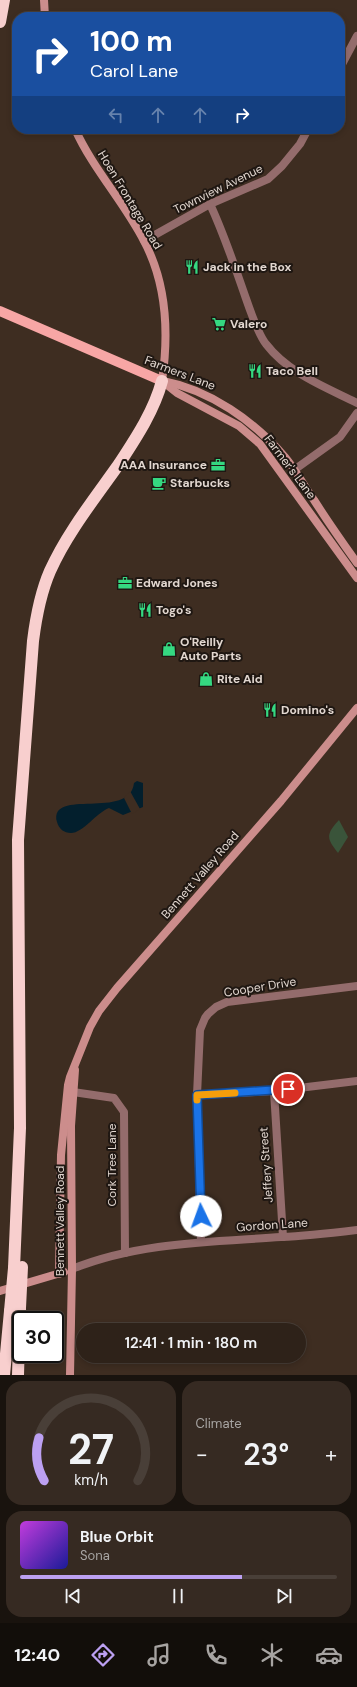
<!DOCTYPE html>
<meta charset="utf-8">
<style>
:root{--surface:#2e2219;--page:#362a22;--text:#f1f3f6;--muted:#a7a4a2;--line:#493f38;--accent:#bca0f2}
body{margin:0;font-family:"DM Sans",sans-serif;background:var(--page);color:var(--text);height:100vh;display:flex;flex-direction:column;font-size:15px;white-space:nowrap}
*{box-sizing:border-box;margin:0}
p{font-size:13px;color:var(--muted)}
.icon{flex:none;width:22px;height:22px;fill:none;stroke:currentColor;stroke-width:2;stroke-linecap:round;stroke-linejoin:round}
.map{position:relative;height:1375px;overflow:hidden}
.sheet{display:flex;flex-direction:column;gap:6px;padding:6px;background:#19130e;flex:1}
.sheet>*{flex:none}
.banner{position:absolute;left:12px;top:12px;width:333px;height:122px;border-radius:16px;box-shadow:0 2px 6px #0003,0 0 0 1px var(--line);background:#1a4fa0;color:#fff;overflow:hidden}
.speed{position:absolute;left:12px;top:1311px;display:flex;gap:8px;font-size:20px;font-weight:700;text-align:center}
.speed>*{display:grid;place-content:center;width:52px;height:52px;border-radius:50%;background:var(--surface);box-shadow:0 2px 6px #0003,0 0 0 1px var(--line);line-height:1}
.speed .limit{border:2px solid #111;border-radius:6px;background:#fff;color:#111}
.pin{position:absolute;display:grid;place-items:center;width:34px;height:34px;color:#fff;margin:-17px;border:2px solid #fff;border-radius:50%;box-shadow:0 1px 4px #0007}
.me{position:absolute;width:44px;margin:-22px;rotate:357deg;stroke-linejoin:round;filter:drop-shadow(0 0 3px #0008)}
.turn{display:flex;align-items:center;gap:14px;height:84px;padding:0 12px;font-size:18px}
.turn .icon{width:52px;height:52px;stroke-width:2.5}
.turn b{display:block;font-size:28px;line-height:34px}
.lanes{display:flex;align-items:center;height:38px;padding:0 12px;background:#0003;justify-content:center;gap:20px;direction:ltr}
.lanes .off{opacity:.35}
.big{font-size:30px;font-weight:600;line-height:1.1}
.sheet .tile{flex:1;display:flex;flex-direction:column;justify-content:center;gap:6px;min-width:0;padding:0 14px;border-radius:16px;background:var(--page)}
.sheet .dial{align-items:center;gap:0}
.dial svg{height:104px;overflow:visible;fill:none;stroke:var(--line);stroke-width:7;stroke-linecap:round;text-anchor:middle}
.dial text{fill:var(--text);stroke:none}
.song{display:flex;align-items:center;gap:12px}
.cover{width:48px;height:48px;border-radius:6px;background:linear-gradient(135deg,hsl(290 70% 55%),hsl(240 70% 35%))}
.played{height:4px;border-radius:2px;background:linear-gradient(90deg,var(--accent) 70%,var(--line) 70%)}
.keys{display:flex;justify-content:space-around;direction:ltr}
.heat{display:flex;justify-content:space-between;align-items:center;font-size:22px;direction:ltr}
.sheet .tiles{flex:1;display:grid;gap:6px;grid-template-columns:1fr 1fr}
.tile:last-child{grid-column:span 2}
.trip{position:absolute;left:76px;top:1323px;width:230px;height:40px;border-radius:20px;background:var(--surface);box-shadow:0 2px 6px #0003,0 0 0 1px var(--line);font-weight:600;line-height:40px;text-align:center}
.dock{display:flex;height:64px;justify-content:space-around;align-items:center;background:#120e0a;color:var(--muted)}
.dock .icon{width:28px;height:28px}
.dock .on{color:var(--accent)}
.dock b{font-size:18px;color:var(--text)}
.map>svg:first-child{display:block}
.green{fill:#3a543a}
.water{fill:#031f2d}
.pier{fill:#3e2d21}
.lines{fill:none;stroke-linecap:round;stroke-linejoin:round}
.street{stroke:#946c6c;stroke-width:8}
.secondary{stroke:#cc8d8c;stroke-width:8}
.primary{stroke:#f7a6a5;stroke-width:10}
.highway{stroke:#f8cfce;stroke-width:12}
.highway-bridge{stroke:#f8cfce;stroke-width:12}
.route-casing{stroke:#114b97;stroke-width:10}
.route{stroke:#1a73e8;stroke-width:7}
.slow{stroke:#f59e0b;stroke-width:7}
.labels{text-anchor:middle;stroke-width:4;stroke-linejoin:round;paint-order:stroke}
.street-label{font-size:12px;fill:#e2d7d0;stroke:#1f1712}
.poi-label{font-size:12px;font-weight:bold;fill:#e2d7d0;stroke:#1f1712;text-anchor:start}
</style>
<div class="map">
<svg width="357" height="1375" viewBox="0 0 357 1375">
<rect width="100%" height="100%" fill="#3e2d21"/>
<path class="green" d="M339 820 348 837 338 853C326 838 326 834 339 820Z"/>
<path class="water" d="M137 781 143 783V807L123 815 109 808C96 813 83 833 71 833 64 833 59 829 57 822 49 787 130 821 134 783Z"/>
<polygon class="pier" points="130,791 140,809 132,814 124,798"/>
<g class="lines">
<g class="street">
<polyline points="340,68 357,36"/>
<path d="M210 204C223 232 233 261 243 290 248 304 257 333 266 344 288 373 325 387 357 403"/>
<polyline points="144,241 210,204 268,179 282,166 300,144 308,129"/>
<polyline points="294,470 340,437 357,413"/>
<polyline points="274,1091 283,1237"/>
<polyline points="73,1092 114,1098 124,1112 125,1253"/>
<polyline points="197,1095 274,1091 357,1081"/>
<polyline points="201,1242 197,1095 200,1030 205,1018 208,1014 216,1007 227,1002 357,986"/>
<path d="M72 1269C138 1242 212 1242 281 1237 307 1236 332 1233 357 1230"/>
</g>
<g class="secondary">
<polyline points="44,0 45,17"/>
<path d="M75 129C93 169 124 202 144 241 167 284 169 333 162 381"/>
<polyline points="162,381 177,393 239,426 260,444 357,578"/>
<path d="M163 381C210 390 254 421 285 457 296 470 304 486 314 500 328 522 342 542 357 563"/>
<polyline points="59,1274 61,1155 68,1085 70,1077 90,1027 99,1011 117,988 281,801 357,708"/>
<polyline points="0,1291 64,1272"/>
<polyline points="70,1375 72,1269 71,1126 75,1070"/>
</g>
<polyline class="primary" points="0,311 162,381"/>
<g class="highway">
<polyline points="0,22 4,0"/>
<path d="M14 1268 20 1128 18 840 33 641C36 617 40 594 50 571 67 533 95 498 119 464 136 438 154 411 162 381"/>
<polyline points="4,1375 10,1311"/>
<polyline points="18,1375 20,1308"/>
</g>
<g class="highway-bridge">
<polyline points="20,1308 22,1267"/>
<polyline points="10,1311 14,1268"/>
</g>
</g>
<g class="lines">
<defs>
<polyline id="route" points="201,1216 197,1095 288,1089"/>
</defs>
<use href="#route" class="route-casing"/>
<use href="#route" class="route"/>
<polyline class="slow" points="197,1100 197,1095 235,1093"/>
</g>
<defs>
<symbol id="restaurant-bare" viewBox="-9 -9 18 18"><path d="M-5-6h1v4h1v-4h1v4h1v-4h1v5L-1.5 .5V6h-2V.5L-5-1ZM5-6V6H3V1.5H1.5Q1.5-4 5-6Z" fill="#35d881" stroke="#1f1712" stroke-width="2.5" paint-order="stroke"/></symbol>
<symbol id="supermarket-bare" viewBox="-9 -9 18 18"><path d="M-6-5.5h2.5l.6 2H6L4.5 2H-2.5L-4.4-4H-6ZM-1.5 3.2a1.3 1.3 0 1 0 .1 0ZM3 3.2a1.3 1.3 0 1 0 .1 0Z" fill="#35d881" stroke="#1f1712" stroke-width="2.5" paint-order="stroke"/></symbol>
<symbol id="office-bare" viewBox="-9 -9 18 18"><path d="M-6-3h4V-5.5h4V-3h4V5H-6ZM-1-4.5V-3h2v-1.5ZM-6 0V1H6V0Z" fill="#35d881" stroke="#1f1712" stroke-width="2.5" paint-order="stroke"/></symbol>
<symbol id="cafe-bare" viewBox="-9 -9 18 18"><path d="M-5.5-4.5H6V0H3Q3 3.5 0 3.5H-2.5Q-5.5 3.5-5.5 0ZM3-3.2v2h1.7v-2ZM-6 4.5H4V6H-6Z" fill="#35d881" stroke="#1f1712" stroke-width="2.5" paint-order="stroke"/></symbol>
<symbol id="shop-bare" viewBox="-9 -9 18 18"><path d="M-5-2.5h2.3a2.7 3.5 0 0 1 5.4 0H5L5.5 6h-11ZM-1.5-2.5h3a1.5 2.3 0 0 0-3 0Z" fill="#35d881" stroke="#1f1712" stroke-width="2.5" paint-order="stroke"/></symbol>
</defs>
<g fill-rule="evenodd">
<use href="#restaurant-bare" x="182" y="257" width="20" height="20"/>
<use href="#supermarket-bare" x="209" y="314" width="20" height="20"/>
<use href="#restaurant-bare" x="245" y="361" width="20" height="20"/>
<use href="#office-bare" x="208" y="455" width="20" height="20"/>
<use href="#cafe-bare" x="149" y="473" width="20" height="20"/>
<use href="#office-bare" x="115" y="573" width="20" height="20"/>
<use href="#restaurant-bare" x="135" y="600" width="20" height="20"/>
<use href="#shop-bare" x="159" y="639" width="20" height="20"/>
<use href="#shop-bare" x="196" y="669" width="20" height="20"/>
<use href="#restaurant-bare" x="260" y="700" width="20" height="20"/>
</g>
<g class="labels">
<g class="street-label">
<text transform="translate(218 189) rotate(-26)" y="4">Townview Avenue</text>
<text transform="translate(130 200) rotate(59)" y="4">Hoen Frontage Road</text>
<text transform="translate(180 373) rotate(21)" y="4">Farmers Lane</text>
<text transform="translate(290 467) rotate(53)" y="4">Farmer's Lane</text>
<text transform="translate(200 875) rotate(-49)" y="4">Bennett Valley Road</text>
<text transform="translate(260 987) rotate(-9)" y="4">Cooper Drive</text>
<text transform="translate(112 1165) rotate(-90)" y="4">Cork Tree Lane</text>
<text transform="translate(266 1165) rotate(-94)" y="4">Jeffery Street</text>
<text transform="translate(60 1221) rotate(-90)" y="4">Bennett Valley Road</text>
<text transform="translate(272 1225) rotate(-4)" y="4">Gordon Lane</text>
</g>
<g class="poi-label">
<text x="203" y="271">Jack in the Box</text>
<text x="230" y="328">Valero</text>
<text x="266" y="375">Taco Bell</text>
<text x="207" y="469" text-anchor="end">AAA Insurance</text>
<text x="170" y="487">Starbucks</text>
<text x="136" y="587">Edward Jones</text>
<text x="156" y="614">Togo's</text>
<text x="180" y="646">O'Reilly<tspan x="180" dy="14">Auto Parts</tspan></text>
<text x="217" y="683">Rite Aid</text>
<text x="281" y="714">Domino's</text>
</g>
</g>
</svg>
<div class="speed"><div class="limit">30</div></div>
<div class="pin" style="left:288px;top:1089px;background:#d93025"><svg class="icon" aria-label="arrive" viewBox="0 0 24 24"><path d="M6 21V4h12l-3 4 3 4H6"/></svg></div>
<svg class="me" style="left:201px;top:1216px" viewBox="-20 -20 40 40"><circle r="19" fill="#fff"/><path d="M0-13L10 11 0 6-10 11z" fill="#1a73e8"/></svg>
<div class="trip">12:41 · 1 min · 180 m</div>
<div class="banner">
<div class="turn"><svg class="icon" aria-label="right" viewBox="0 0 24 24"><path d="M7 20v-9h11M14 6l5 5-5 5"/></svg><div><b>100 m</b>Carol Lane</div></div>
<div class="lanes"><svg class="icon off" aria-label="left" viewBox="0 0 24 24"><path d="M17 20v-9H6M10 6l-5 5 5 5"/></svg><svg class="icon off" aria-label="ahead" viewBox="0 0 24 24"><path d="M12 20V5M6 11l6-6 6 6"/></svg><svg class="icon off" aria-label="ahead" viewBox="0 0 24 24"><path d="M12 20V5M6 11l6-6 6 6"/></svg><svg class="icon" aria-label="right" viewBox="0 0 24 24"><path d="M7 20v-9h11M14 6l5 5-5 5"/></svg></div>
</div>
</div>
<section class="sheet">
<div class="tiles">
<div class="tile dial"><svg viewBox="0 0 100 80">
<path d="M14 69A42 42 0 1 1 86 69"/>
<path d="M14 69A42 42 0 0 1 10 36" stroke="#bca0f2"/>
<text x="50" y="56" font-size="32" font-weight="700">27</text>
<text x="50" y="72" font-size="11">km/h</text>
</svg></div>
<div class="tile"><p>Climate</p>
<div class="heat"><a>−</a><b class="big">23°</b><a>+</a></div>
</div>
<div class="tile">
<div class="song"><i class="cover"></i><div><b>Blue Orbit</b><p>Sona</p></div></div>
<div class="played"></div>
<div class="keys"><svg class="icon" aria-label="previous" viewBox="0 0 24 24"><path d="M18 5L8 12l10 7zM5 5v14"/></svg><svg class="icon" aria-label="pause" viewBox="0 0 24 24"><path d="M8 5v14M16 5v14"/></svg><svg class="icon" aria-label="next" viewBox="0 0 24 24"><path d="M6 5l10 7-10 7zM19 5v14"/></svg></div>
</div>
</div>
</section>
<nav class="dock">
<b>12:40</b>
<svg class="icon on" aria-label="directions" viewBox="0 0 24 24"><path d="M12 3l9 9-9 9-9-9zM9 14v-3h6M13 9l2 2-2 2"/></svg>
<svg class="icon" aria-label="music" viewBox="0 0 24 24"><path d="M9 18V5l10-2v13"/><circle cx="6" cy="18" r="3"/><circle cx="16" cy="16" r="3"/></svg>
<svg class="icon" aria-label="phone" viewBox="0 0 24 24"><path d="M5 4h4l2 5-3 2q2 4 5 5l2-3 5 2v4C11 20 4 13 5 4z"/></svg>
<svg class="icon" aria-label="climate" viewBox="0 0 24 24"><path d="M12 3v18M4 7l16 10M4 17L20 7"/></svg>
<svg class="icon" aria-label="car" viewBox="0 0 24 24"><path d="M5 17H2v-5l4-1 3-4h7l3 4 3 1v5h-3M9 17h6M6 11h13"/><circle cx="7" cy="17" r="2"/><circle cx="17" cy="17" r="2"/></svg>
</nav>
